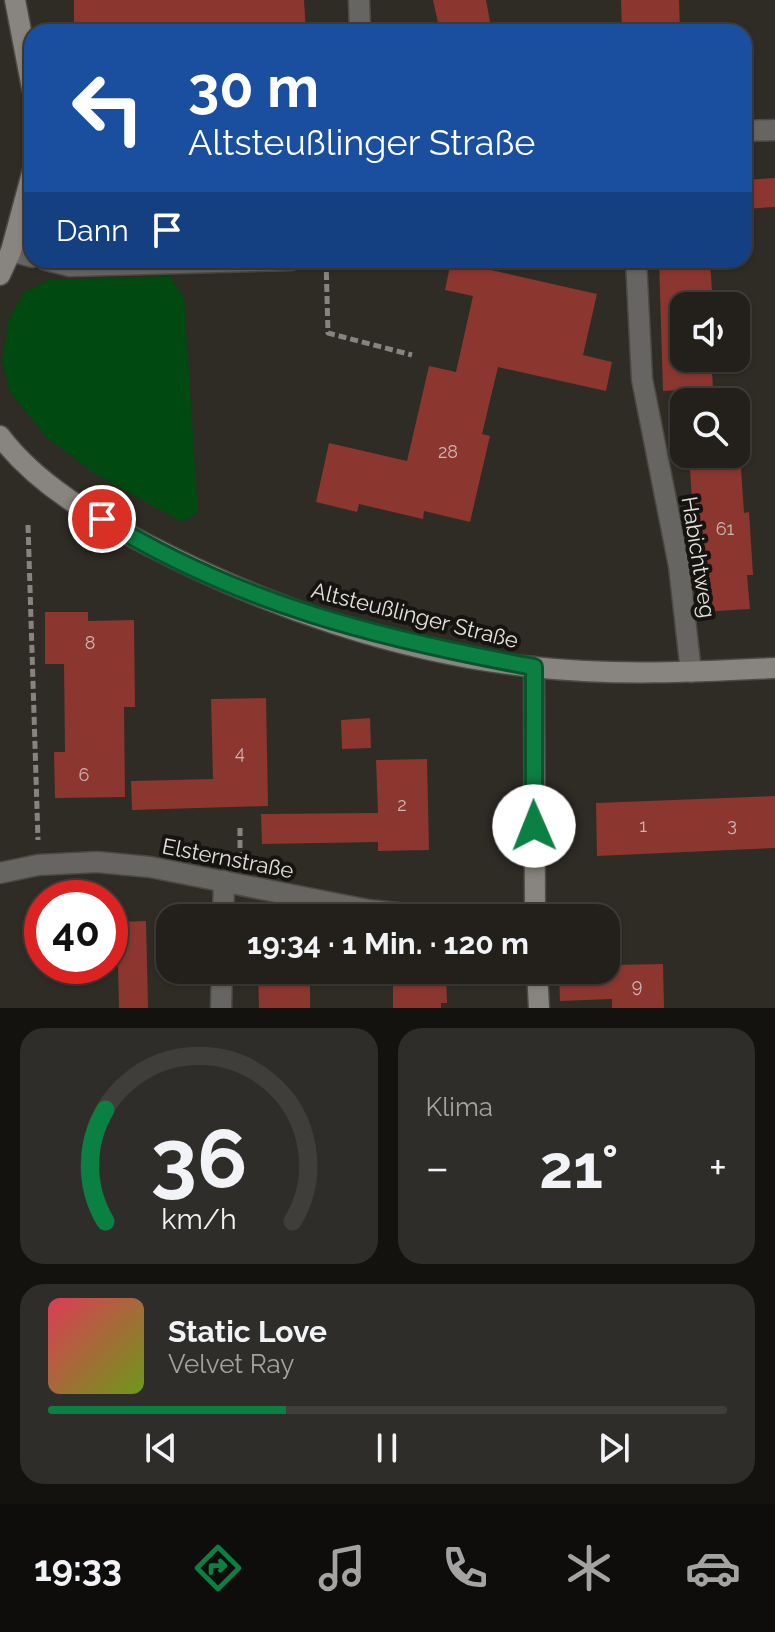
<!DOCTYPE html>
<html lang="de">
<meta charset="utf-8">
<style>
:root{--surface:#23201c;--page:#2f2d29;--text:#f1f3f6;--muted:#a3a3a3;--line:#403e3b;--accent:#0b8043}
body{margin:0;font-family:Raleway,sans-serif;background:var(--page);color:var(--text);height:100vh;display:flex;flex-direction:column;font-size:30px;white-space:nowrap}
*{box-sizing:border-box;margin:0}
p{font-size:26px;color:var(--muted)}
.icon{flex:none;width:44px;height:44px;fill:none;stroke:currentColor;stroke-width:2;stroke-linecap:round;stroke-linejoin:round}
.map{position:relative;height:1008px;overflow:hidden}
.sheet{display:flex;flex-direction:column;gap:20px;padding:20px;background:#13120f;flex:1}
.sheet>*{flex:none}
.banner{position:absolute;left:24px;top:24px;width:728px;height:244px;border-radius:24px;box-shadow:0 2px 6px #0004,0 0 0 2px var(--line);background:#1a4fa0;color:#fff;overflow:hidden}
.tools{position:absolute;left:670px;top:292px;display:grid;gap:16px}
.tools a{display:grid;place-items:center;width:80px;height:80px;border-radius:16px;background:var(--surface);box-shadow:0 2px 6px #0004,0 0 0 2px var(--line);font-size:40px}
.speed{position:absolute;left:24px;top:880px;display:flex;gap:16px;font-size:40px;font-weight:700;text-align:center}
.speed>*{display:grid;place-content:center;width:104px;height:104px;border-radius:50%;background:var(--surface);box-shadow:0 2px 6px #0004,0 0 0 2px var(--line);line-height:1}
.speed .limit{border:12px solid #d22;background:#fff;color:#111}
.pin{position:absolute;display:grid;place-items:center;width:68px;height:68px;color:#fff;margin:-34px;border:4px solid #fff;border-radius:50%;box-shadow:0 2px 8px #0007}
.me{position:absolute;width:88px;margin:-44px;rotate:359deg;stroke-linejoin:round;filter:drop-shadow(0 0 6px #0008)}
.turn{display:flex;align-items:center;gap:28px;height:168px;padding:0 32px;font-size:36px}
.turn .icon{width:104px;height:104px;stroke-width:2.5}
.turn b{display:block;font-size:56px;line-height:68px}
.then{display:flex;align-items:center;height:76px;padding:0 32px;background:#0003;gap:16px;font-size:30px}
.big{font-size:60px;font-weight:700;line-height:1.1}
.sheet .tile{flex:1;display:flex;flex-direction:column;justify-content:center;gap:12px;min-width:0;padding:0 28px;border-radius:24px;background:var(--page)}
.sheet .dial{align-items:center;gap:0}
.dial svg{height:208px;overflow:visible;fill:none;stroke:var(--line);stroke-width:7;stroke-linecap:round;text-anchor:middle}
.dial text{fill:var(--text);stroke:none}
.song{display:flex;align-items:center;gap:24px}
.cover{width:96px;height:96px;border-radius:12px;background:linear-gradient(135deg,hsl(350 70% 55%),hsl(80 70% 35%))}
.played{height:8px;border-radius:4px;background:linear-gradient(90deg,var(--accent) 35%,var(--line) 35%)}
.keys{display:flex;justify-content:space-around;direction:ltr}
.heat{display:flex;justify-content:space-between;align-items:center;font-size:44px;direction:ltr}
.sheet .tiles{flex:1;display:grid;gap:20px;grid-template-columns:1fr 1fr}
.tile:last-child{grid-column:span 2}
.trip{position:absolute;left:156px;top:904px;width:464px;height:80px;border-radius:24px;background:var(--surface);box-shadow:0 2px 6px #0004,0 0 0 2px var(--line);font-weight:700;line-height:80px;text-align:center}
.dock{display:flex;height:128px;justify-content:space-around;align-items:center;background:#0e0d0b;color:var(--muted)}
.dock .icon{width:56px;height:56px}
.dock .active{color:var(--accent)}
.dock b{font-size:36px;color:var(--text)}
.map>svg:first-child{display:block}
.green{fill:#004910}
.building{fill:#8c3630}
.lines{fill:none;stroke-linecap:round;stroke-linejoin:round}
.street-casing{stroke:#4c4842;stroke-width:23}
.secondary-casing{stroke:#4c4842;stroke-width:23}
.path{stroke:#87847f;stroke-width:5;stroke-dasharray:8 4;stroke-linecap:butt}
.street{stroke:#676562;stroke-width:20}
.secondary{stroke:#888580;stroke-width:20}
.route-casing{stroke:#07532c;stroke-width:20}
.route{stroke:#0b8043;stroke-width:14}
.labels{text-anchor:middle;stroke-width:8;stroke-linejoin:round;paint-order:stroke}
.number-label{font-size:18px;fill:#ceb6b2}
.street-label{font-size:22px;fill:#e4e1dd;stroke:#161411}
</style>
<div class="map">
<svg width="775" height="1008" viewBox="0 0 775 1008">
<rect width="100%" height="100%" fill="#2f2b25"/>
<polygon class="green" points="170,276 184,298 198,513 182,522 97,475 47,438 10,392 2,362 8,321 24,292 49,280"/>
<g class="building">
<polygon points="74,0 304,0 306,32 74,32"/>
<polygon points="433,0 486,0 492,32 440,32"/>
<polygon points="621,0 679,0 680,32 622,32"/>
<polygon points="775,178 775,207 744,209 744,180"/>
<polygon points="659,260 710,260 712,291 707,291 708,306 684,306 684,358 711,358 713,388 663,391"/>
<polygon points="451,261 597,294 583,355 612,362 606,391 498,367 482,434 490,436 470,522 424,511 423,519 359,504 357,512 316,502 329,443 407,461 429,366 456,372 473,296 445,290"/>
<polygon points="689,454 740,454 744,513 749,512 751,543 753,575 747,575 750,609 700,612 700,546 698,516 693,516"/>
<polygon points="45,612 88,612 88,621 134,620 135,707 124,707 125,797 55,798 54,752 65,752 64,664 45,664"/>
<polygon points="266,698 268,806 132,810 131,781 213,779 211,699"/>
<polygon points="370,718 371,748 342,749 341,720"/>
<polygon points="427,759 429,850 378,851 378,842 262,844 261,814 378,813 376,760"/>
<polygon points="775,796 775,848 597,856 596,803"/>
<polygon points="146,921 148,1008 119,1008 117,922"/>
<polygon points="663,964 664,1008 612,1008 612,999 560,1001 559,974 611,972 611,965"/>
<polygon points="258,970 310,970 310,1008 259,1008"/>
<polygon points="446,974 447,1003 441,1003 441,1008 393,1008 393,975"/>
</g>
<g class="lines">
<defs>
<g id="street">
<polyline points="359,0 360,32"/>
<polyline points="744,131 775,130"/>
<polyline points="11,251 32,257"/>
<polyline points="46,260 70,266 291,260"/>
<polyline points="636,260 642,379 679,566 691,672"/>
<polyline points="0,873 38,865 97,862 150,867 368,910 446,918"/>
<polyline points="223,918 224,881"/>
<polyline points="221,1008 222,970"/>
</g>
<g id="secondary">
<polyline points="15,0 32,88"/>
<polyline points="0,275 11,251 32,173"/>
<path d="M0 436C37 485 95 518 150 546 268 607 400 653 533 667 613 676 696 672 775 668"/>
<polyline points="534,667 535,918"/>
<polyline points="537,970 539,1008"/>
</g>
</defs>
<use href="#street" class="street-casing"/>
<use href="#secondary" class="secondary-casing"/>
<g class="path">
<polyline points="326,260 328,333 412,355"/>
<polyline points="28,525 38,840"/>
<polyline points="240,860 240,824"/>
</g>
<use href="#street" class="street"/>
<use href="#secondary" class="secondary"/>
</g>
<g class="lines">
<defs>
<path id="route" d="M102 519C240 604 377 638 534 667V826"/>
</defs>
<use href="#route" class="route-casing"/>
<use href="#route" class="route"/>
</g>
<g class="labels">
<g class="number-label">
<text x="448" y="458">28</text>
<text x="725" y="535">61</text>
<text x="90" y="649">8</text>
<text x="240" y="759">4</text>
<text x="84" y="781">6</text>
<text x="402" y="811">2</text>
<text x="732" y="831">3</text>
<text x="643" y="832">1</text>
<text x="637" y="992">9</text>
</g>
<g class="street-label">
<text transform="translate(699 557) rotate(81)" y="8">Habichtweg</text>
<text transform="translate(415 615) rotate(14)" y="8">Altsteußlinger Straße</text>
<text transform="translate(228 858) rotate(11)" y="8">Elsternstraße</text>
</g>
</g>
</svg>
<div class="tools">
<a><svg class="icon" aria-label="sound" viewBox="0 0 24 24"><path d="M4 9h4l5-4v14l-5-4H4zM17 9q2 3 0 6"/></svg></a>
<a><svg class="icon" aria-label="search" viewBox="0 0 24 24"><circle cx="10" cy="10" r="6"/><path d="M15 15l6 6"/></svg></a>
</div>
<div class="speed"><div class="limit">40</div></div>
<div class="pin" style="left:102px;top:519px;background:#d93025"><svg class="icon" aria-label="arrive" viewBox="0 0 24 24"><path d="M6 21V4h12l-3 4 3 4H6"/></svg></div>
<svg class="me" style="left:534px;top:826px" viewBox="-20 -20 40 40"><circle r="19" fill="#fff"/><path d="M0-13L10 11 0 6-10 11z" fill="#0b8043"/></svg>
<div class="trip">19:34 · 1 Min. · 120 m</div>
<div class="banner">
<div class="turn"><svg class="icon" aria-label="left" viewBox="0 0 24 24"><path d="M17 20v-9H6M10 6l-5 5 5 5"/></svg><div><b>30 m</b>Altsteußlinger Straße</div></div>
<div class="then">Dann<svg class="icon" aria-label="arrive" viewBox="0 0 24 24"><path d="M6 21V4h12l-3 4 3 4H6"/></svg></div>
</div>
</div>
<section class="sheet">
<div class="tiles">
<div class="tile dial"><svg viewBox="0 0 100 80">
<path d="M14 69A42 42 0 1 1 86 69"/>
<path d="M14 69A42 42 0 0 1 14 26" stroke="#0b8043"/>
<text x="50" y="56" font-size="32" font-weight="700">36</text>
<text x="50" y="72" font-size="11">km/h</text>
</svg></div>
<div class="tile"><p>Klima</p>
<div class="heat"><a>−</a><b class="big">21°</b><a>+</a></div>
</div>
<div class="tile">
<div class="song"><i class="cover"></i><div><b>Static Love</b><p>Velvet Ray</p></div></div>
<div class="played"></div>
<div class="keys"><svg class="icon" aria-label="previous" viewBox="0 0 24 24"><path d="M18 5L8 12l10 7zM5 5v14"/></svg><svg class="icon" aria-label="pause" viewBox="0 0 24 24"><path d="M8 5v14M16 5v14"/></svg><svg class="icon" aria-label="next" viewBox="0 0 24 24"><path d="M6 5l10 7-10 7zM19 5v14"/></svg></div>
</div>
</div>
</section>
<nav class="dock">
<b>19:33</b>
<svg class="icon active" aria-label="directions" viewBox="0 0 24 24"><path d="M12 3l9 9-9 9-9-9zM9 14v-3h6M13 9l2 2-2 2"/></svg>
<svg class="icon" aria-label="music" viewBox="0 0 24 24"><path d="M9 18V5l10-2v13"/><circle cx="6" cy="18" r="3"/><circle cx="16" cy="16" r="3"/></svg>
<svg class="icon" aria-label="phone" viewBox="0 0 24 24"><path d="M5 4h4l2 5-3 2q2 4 5 5l2-3 5 2v4C11 20 4 13 5 4z"/></svg>
<svg class="icon" aria-label="climate" viewBox="0 0 24 24"><path d="M12 3v18M4 7l16 10M4 17L20 7"/></svg>
<svg class="icon" aria-label="car" viewBox="0 0 24 24"><path d="M5 17H2v-5l4-1 3-4h7l3 4 3 1v5h-3M9 17h6M6 11h13"/><circle cx="7" cy="17" r="2"/><circle cx="17" cy="17" r="2"/></svg>
</nav>
